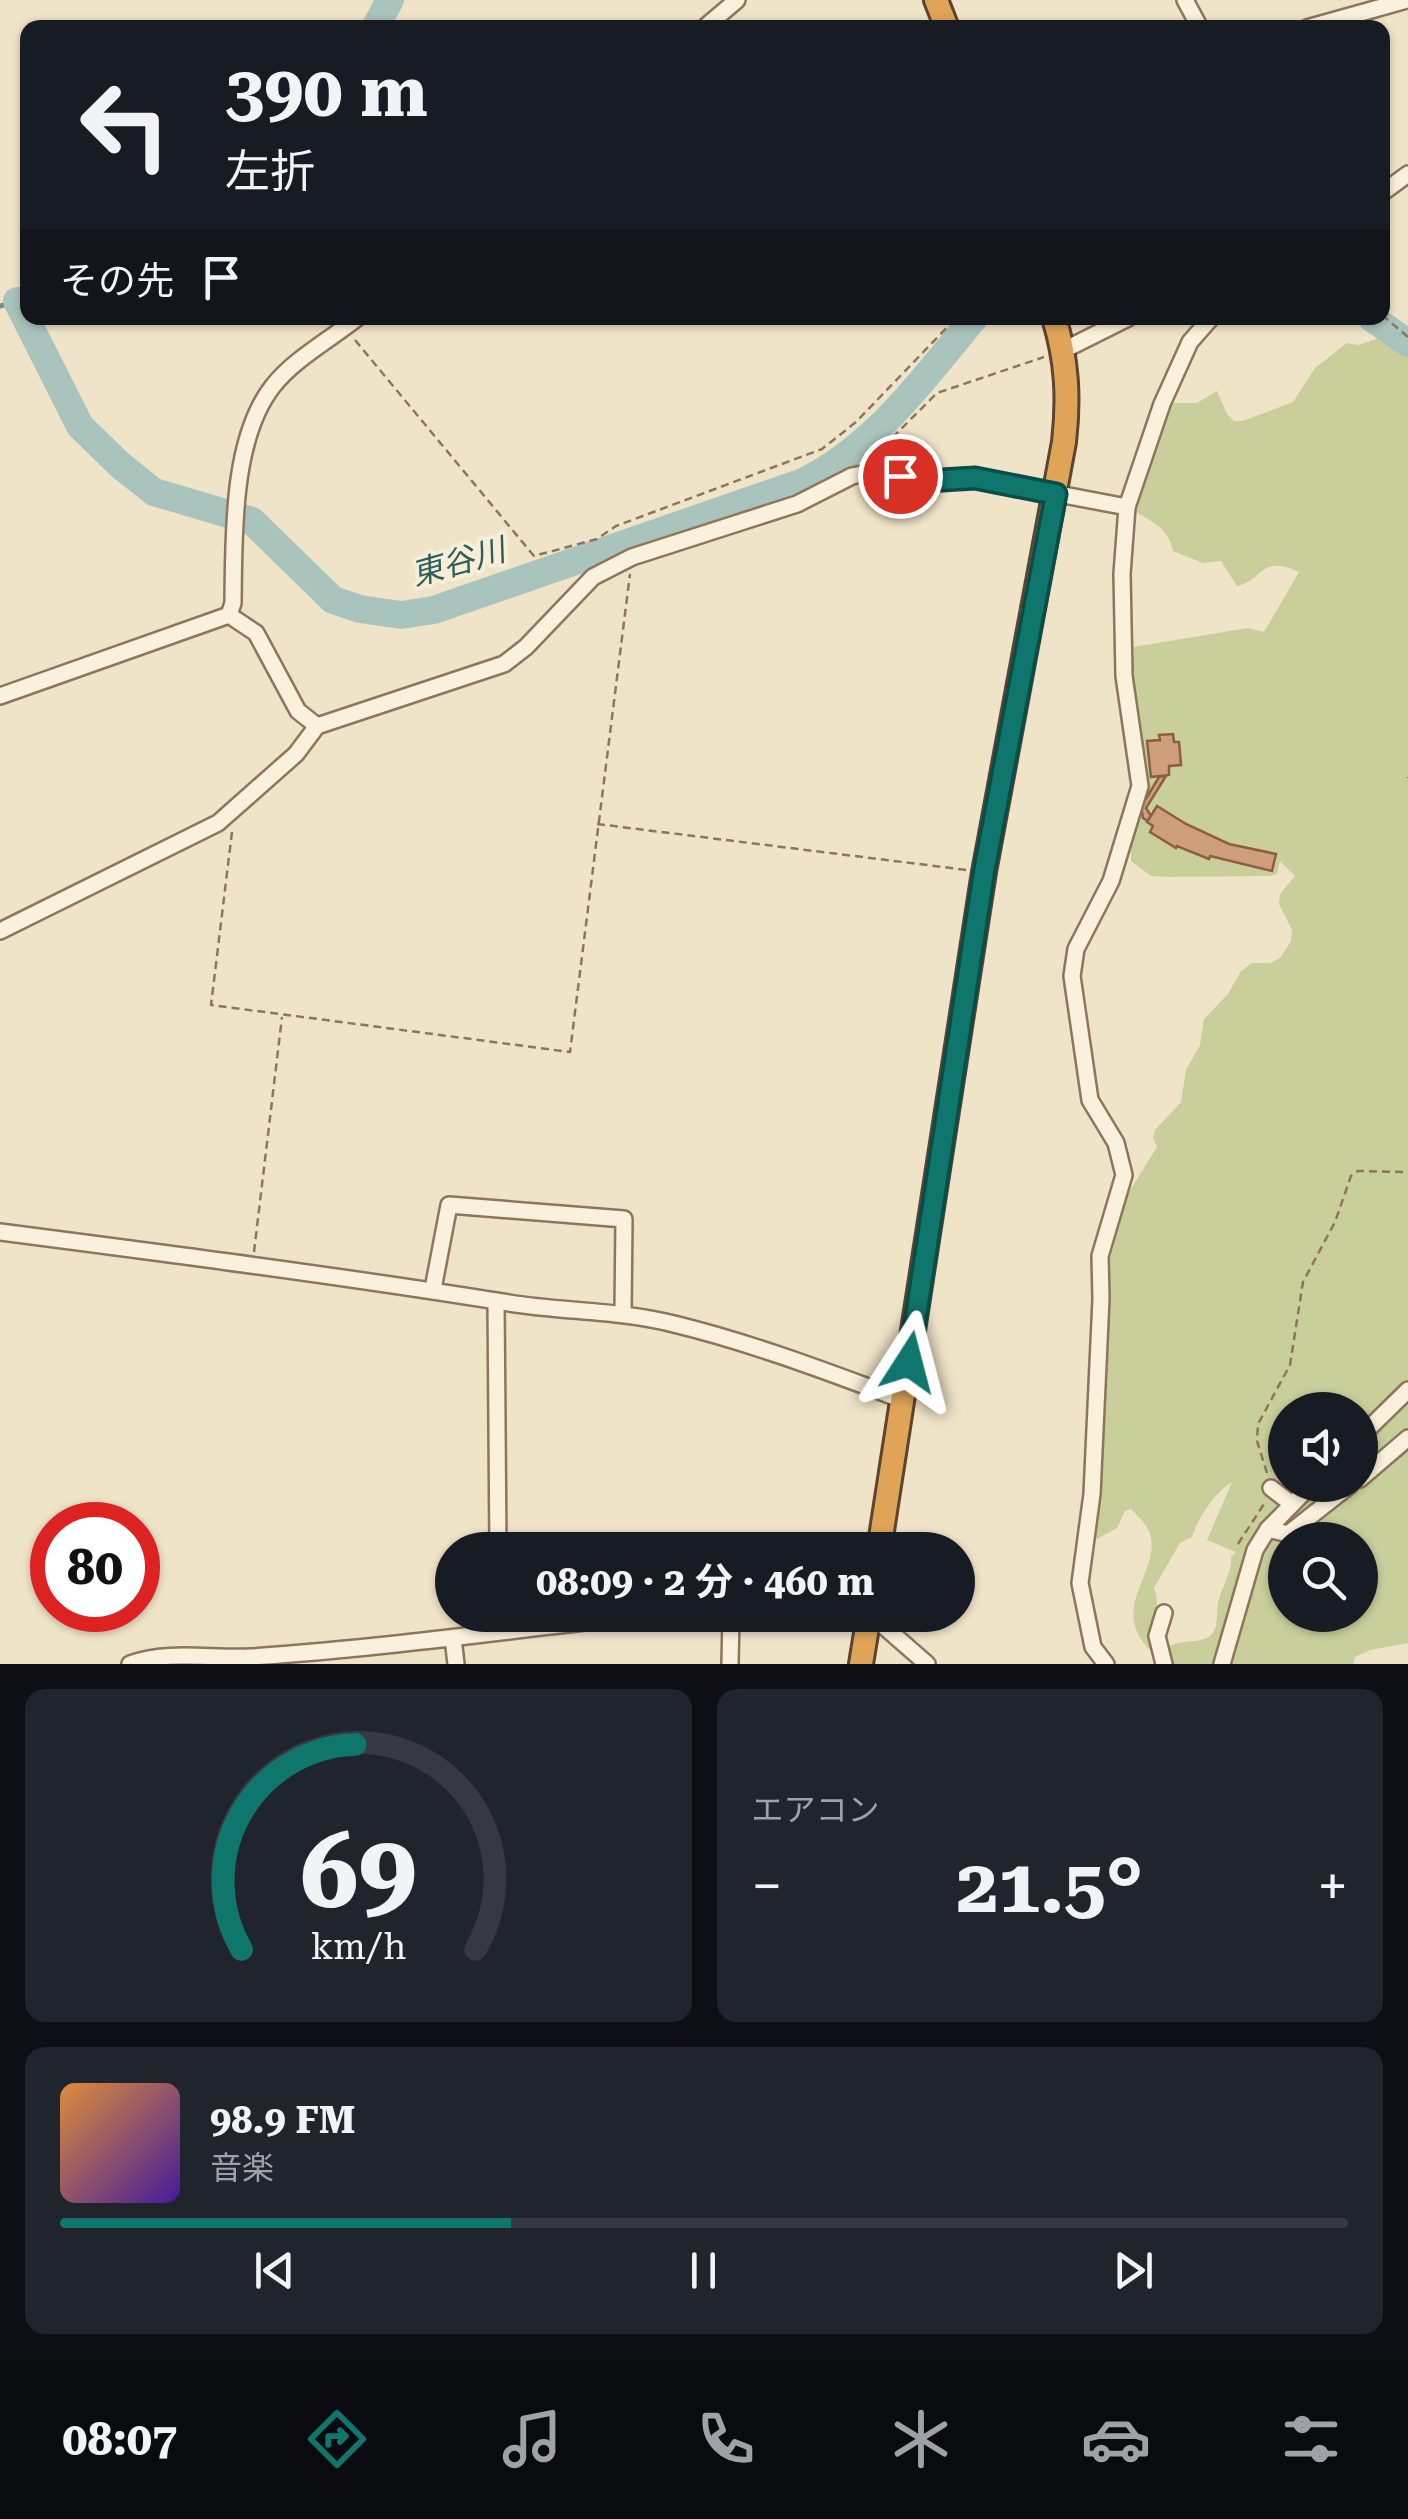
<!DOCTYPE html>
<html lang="ja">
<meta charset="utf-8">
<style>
:root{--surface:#171b24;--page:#20242c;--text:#f1f3f6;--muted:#9ea1a6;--line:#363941;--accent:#0f766e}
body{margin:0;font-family:"Roboto Serif","Noto Sans JP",serif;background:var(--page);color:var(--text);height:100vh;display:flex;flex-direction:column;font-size:38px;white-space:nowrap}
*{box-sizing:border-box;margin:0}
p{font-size:32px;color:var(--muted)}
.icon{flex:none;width:55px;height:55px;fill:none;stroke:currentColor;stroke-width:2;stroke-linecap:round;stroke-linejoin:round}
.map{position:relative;height:1664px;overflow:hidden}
.side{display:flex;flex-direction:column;gap:25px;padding:25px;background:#0d0f14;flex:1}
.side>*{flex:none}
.banner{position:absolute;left:20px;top:20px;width:1370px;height:305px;border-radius:20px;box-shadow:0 2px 8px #0004;background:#171b24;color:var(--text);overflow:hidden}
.fabs{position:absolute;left:1268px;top:1392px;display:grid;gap:20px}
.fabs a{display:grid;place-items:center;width:110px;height:110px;border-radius:50%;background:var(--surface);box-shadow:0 2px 8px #0004;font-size:50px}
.speed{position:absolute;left:30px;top:1502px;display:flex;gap:20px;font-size:50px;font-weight:700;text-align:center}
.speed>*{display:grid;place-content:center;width:130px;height:130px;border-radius:50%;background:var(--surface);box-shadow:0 2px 8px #0004;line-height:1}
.speed .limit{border:15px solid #d22;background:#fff;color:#111}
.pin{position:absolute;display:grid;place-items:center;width:85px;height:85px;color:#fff;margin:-42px;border:5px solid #fff;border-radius:50%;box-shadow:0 2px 10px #0007}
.me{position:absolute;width:110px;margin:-55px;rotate:9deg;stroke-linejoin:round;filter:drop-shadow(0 0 8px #0008)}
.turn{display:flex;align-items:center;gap:35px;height:210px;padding:0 40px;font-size:45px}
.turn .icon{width:130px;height:130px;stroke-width:2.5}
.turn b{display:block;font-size:70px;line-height:85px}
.then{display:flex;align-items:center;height:95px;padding:0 40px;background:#0003;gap:20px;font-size:38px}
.big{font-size:75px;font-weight:700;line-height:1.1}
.side .card{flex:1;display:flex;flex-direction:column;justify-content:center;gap:15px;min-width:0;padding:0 35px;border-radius:20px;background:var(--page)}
.side .dial{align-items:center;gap:0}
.dial svg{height:260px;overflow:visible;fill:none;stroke:var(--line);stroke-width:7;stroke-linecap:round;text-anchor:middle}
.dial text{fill:var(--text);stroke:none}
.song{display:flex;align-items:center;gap:30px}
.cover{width:120px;height:120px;border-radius:15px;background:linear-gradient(135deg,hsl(30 70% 55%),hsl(260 70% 35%))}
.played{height:10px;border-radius:5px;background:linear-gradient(90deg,var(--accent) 35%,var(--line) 35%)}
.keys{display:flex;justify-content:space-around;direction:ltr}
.heat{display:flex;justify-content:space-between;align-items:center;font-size:55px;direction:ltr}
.side .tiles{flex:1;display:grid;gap:25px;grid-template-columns:1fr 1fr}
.card:last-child{grid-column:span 2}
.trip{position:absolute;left:435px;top:1532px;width:540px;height:100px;border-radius:50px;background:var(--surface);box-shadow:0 2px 8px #0004;font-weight:700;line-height:100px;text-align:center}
.tab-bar{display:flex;height:160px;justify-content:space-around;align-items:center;background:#090b0e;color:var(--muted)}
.tab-bar .icon{width:70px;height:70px}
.tab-bar .current{color:var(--accent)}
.tab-bar b{font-size:45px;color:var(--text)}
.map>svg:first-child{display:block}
.green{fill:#c9cf9b;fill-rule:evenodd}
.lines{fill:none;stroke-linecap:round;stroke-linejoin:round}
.stream{stroke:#6f938a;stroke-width:5}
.river{stroke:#a9c4bc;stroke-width:28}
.building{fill:#cf9f7d;stroke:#8d5f41;stroke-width:2.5}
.minor-casing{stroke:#8d765c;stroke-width:20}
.highway-casing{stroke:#5b4430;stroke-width:28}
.path{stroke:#8d765c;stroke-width:2.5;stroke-dasharray:8 5;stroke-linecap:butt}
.minor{stroke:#faf1dc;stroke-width:15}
.highway{stroke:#e0a458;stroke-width:22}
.route-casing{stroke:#0a4d48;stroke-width:25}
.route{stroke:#0f766e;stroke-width:18}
.labels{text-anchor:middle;stroke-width:8;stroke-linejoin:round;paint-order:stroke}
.water-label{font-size:32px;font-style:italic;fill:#2f5d5a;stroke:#f7eed8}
</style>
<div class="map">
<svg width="1408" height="1664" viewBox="0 0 1408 1664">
<rect width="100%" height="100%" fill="#f0e4c8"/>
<path class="green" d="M1385 336 1408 352V1643L1370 1650 1355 1657 1353 1664H1230L1256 1565 1244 1555 1214 1664H1173L1167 1647C1181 1639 1204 1644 1212 1634 1219 1626 1216 1613 1218 1603 1221 1587 1232 1574 1231 1557L1236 1552 1207 1540 1232 1482C1217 1490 1197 1519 1192 1537L1180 1543 1154 1588C1162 1609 1153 1630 1153 1653 1105 1609 1162 1573 1150 1534 1147 1524 1138 1517 1131 1509L1125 1511 1117 1528 1089 1543 1102 1274 1125 1189 1129 1192 1157 1147 1153 1138 1155 1130 1181 1102 1186 1070 1200 1045 1204 1019 1228 994 1241 971 1252 963H1270L1280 958 1291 941 1292 930 1279 904 1280 894 1295 876 1280 861 1277 874 1270 876 1166 877 1151 876 1131 861V826L1136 806 1128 653 1133 647 1248 628 1264 632 1299 572C1260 554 1264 580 1237 586L1221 561 1203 563 1173 551C1168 525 1149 522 1131 508L1150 451 1173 403H1197L1217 391 1227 414 1234 421H1243L1293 402 1315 368 1347 343 1358 345ZM1285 1410H1360V1485H1285ZM1285 1540H1360V1615H1285Z"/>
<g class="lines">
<polyline class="stream" points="0,306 17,301"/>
<g class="river">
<polyline points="375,28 390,0"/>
<path d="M17 301 80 426 120 465 154 492 252 521 333 600 360 609 401 615 434 610 803 482C876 446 923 379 974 318"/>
<polyline points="1372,318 1408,343"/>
</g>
</g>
<g class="building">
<polygon points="1173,734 1174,742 1179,742 1181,765 1169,766 1169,775 1151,777 1147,741 1160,740 1159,735"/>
<polygon points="1166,776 1146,808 1151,816 1148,821 1143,818 1141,807 1159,777"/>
<polygon points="1157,806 1186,824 1229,844 1276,854 1272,871 1210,856 1209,859 1177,846 1176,848 1150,832 1153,826 1147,822"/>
</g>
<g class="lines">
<defs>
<g id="minor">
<polyline points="1185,0 1200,28"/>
<polyline points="704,28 737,0"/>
<polyline points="1307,28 1407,0"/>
<polyline points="1382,193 1408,174"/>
<polyline points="1064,350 1128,318"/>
<path d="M229 615 233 603C234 538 231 439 273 386 294 359 331 339 357 318"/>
<polyline points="229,615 256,633 298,711 317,726"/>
<polyline points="0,696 229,615"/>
<polyline points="0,931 218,823 296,754 317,726 504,664 526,647 593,577 632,557 797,504 852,476 876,471 925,481 975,478 1127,507"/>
<path d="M0 1232C170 1254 340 1276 509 1303 564 1312 619 1310 674 1324 752 1343 828 1372 903 1400"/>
<polyline points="433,1289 449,1205 624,1219 623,1314"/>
<polyline points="496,1301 498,1550"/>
<polyline points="1360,1437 1408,1390"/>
<polyline points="1360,1479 1408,1438"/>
<polyline points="1271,1488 1292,1504"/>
<polyline points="1268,1529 1288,1534 1350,1485"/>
<polyline points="819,1615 868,1620"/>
<polyline points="871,1615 927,1664"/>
<polyline points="453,1638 456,1664"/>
<path d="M130 1664C166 1650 212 1659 251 1657 382 1648 513 1630 644 1615"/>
<polyline points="730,1664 731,1615"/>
<polyline points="1106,1664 1093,1647 1080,1583 1092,1494 1101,1299 1100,1256 1124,1175 1116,1143 1090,1100 1072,976 1076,949 1111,881 1140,786 1124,676 1122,574 1127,507 1162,404 1190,342 1211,318"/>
<polyline points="1164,1664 1157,1636 1164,1613"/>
<polyline points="1222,1664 1255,1550 1268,1529 1311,1485"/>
</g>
<g id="highway">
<polyline points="936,0 947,28"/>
<path d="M879 1550 984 872 1064 442C1069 398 1067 360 1054 318"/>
<polyline points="861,1664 869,1615"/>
</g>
</defs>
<use href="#minor" class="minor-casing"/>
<use href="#highway" class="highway-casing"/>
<g class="path">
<polyline points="1382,315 1408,337"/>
<polyline points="355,340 534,556 597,539 616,526 822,449 856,422 956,318"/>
<polyline points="874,456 937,393 1044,357"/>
<polyline points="1408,777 1408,778"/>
<polyline points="597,824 967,870"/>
<polyline points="232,832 211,1005 570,1052 630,574"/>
<polyline points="254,1252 282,1017"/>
<polyline points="1267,1473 1257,1441 1258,1424 1290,1365 1303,1282 1335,1222 1351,1176 1358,1171 1408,1172"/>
<polyline points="1238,1544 1264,1504"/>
</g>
<use href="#minor" class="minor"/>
<use href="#highway" class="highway"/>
</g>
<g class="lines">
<defs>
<polyline id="route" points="900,476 925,481 975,478 1056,494 984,872 909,1362"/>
</defs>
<use href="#route" class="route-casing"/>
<use href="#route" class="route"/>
</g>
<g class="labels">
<g class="water-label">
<text transform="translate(458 562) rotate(-16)" y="11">東谷川</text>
</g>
</g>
</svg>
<div class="fabs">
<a><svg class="icon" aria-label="sound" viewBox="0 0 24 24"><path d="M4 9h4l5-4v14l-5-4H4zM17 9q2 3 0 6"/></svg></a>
<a><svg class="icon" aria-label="search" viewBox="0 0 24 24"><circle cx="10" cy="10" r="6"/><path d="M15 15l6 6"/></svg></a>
</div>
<div class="speed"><div class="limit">80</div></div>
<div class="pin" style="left:900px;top:476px;background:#d93025"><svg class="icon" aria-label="arrive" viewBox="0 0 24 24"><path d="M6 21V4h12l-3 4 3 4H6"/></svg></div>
<svg class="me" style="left:909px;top:1362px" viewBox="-20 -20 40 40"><path d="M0-17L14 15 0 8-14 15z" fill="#0f766e" stroke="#fff" stroke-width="4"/></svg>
<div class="trip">08:09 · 2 分 · 460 m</div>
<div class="banner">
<div class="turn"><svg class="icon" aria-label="left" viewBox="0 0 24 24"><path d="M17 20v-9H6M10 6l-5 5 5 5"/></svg><div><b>390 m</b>左折</div></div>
<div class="then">その先<svg class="icon" aria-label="arrive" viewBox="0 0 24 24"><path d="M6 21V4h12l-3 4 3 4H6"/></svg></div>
</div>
</div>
<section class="side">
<div class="tiles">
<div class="card dial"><svg viewBox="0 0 100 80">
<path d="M14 69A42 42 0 1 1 86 69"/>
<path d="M14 69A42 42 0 0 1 49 6" stroke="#0f766e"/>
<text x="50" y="56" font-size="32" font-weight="700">69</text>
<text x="50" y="72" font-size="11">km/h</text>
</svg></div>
<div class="card"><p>エアコン</p>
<div class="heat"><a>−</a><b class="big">21.5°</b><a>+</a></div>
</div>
<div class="card">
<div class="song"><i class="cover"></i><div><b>98.9 FM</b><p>音楽</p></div></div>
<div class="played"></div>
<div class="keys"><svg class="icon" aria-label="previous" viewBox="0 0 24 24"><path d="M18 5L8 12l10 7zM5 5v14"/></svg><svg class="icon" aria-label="pause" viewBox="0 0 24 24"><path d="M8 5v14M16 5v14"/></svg><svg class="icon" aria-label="next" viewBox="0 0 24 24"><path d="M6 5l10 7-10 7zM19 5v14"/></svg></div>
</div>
</div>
</section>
<nav class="tab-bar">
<b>08:07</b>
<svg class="icon current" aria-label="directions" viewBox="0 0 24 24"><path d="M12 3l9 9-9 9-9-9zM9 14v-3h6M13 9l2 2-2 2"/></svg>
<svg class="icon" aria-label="music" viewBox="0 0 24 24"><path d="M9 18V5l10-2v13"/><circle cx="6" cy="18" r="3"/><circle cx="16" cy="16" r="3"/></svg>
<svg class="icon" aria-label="phone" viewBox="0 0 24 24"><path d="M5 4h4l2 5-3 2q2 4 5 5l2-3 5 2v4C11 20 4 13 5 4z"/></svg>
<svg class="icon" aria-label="climate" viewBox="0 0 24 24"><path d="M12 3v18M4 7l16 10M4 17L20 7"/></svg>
<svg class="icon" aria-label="car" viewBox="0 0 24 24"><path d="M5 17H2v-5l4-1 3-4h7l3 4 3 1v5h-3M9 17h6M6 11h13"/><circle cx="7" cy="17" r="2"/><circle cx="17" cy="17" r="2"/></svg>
<svg class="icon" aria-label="filters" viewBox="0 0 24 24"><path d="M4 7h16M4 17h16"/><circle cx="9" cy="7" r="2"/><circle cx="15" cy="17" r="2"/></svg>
</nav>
